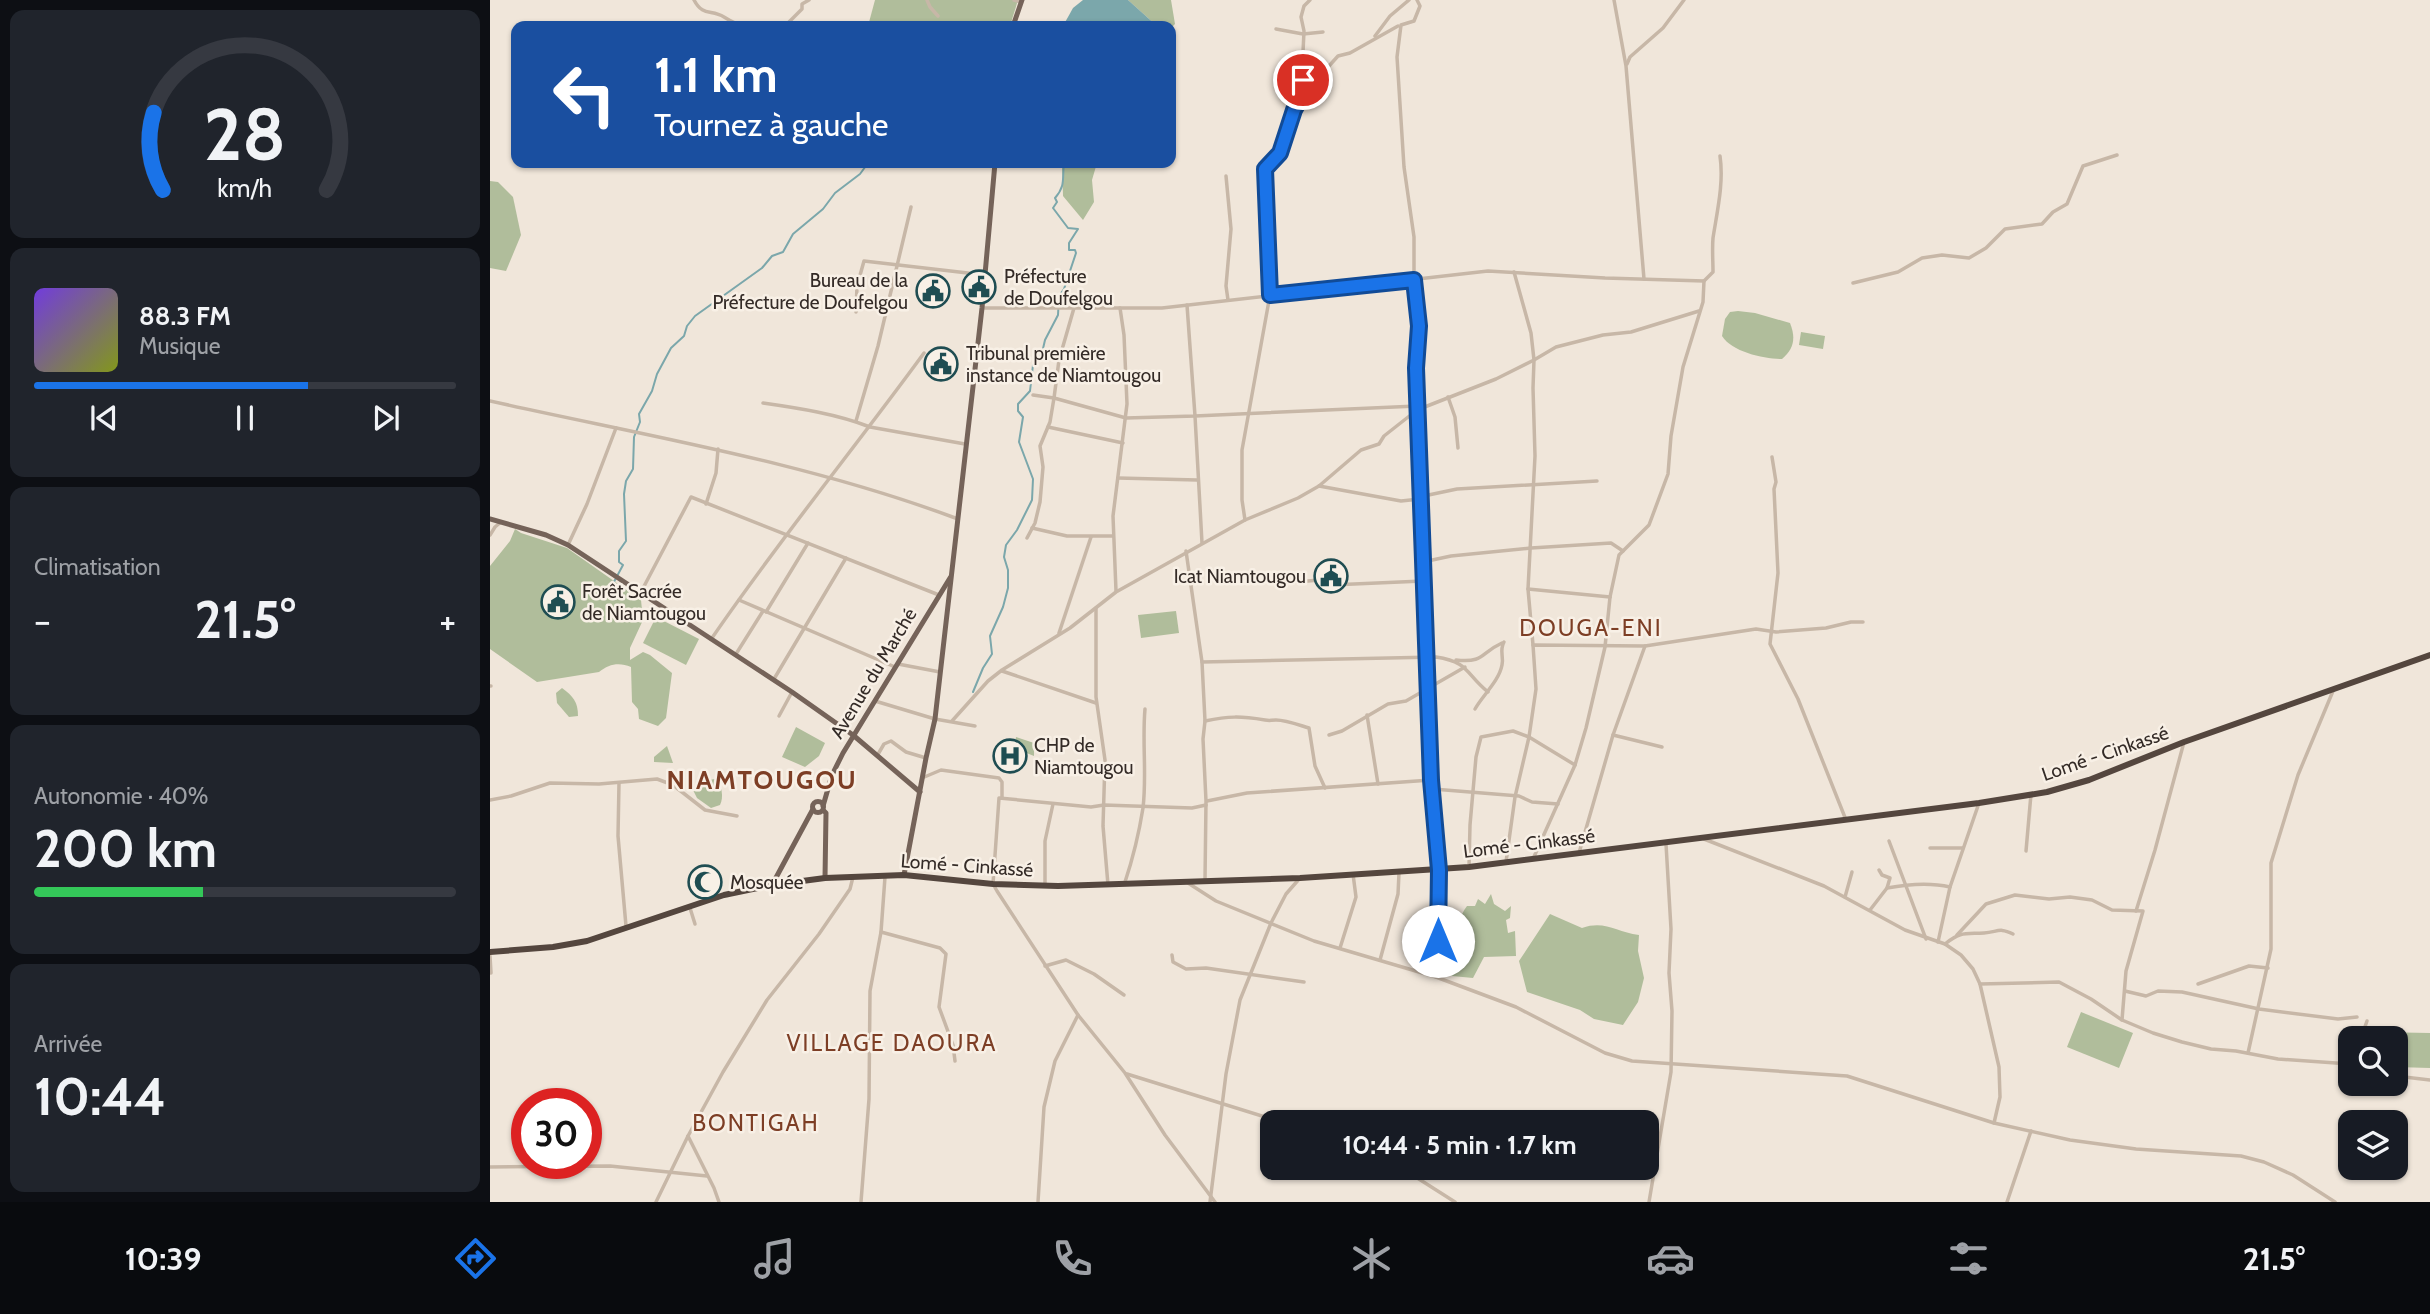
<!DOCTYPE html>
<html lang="fr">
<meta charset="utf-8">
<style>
:root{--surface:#171b24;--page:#20242c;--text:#f1f3f6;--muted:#9ea1a6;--line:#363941;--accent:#1a73e8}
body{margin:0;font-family:Cabin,sans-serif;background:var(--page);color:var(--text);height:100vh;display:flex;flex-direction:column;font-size:26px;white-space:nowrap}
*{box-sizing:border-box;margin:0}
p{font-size:23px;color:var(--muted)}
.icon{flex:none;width:38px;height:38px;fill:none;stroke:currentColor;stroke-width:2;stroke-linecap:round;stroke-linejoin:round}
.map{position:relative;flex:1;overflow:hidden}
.details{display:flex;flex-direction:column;gap:10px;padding:10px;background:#0d0f14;width:490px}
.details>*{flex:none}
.guide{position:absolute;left:21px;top:21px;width:665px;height:147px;border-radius:14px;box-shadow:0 2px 5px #0004;background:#1a4fa0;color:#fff;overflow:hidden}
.controls{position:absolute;left:1848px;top:1026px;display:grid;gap:14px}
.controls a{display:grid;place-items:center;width:70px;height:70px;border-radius:14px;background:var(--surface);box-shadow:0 2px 5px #0004;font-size:35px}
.speed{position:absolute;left:21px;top:1088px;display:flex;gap:14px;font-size:35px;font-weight:700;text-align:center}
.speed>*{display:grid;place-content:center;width:91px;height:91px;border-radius:50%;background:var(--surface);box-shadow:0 2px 5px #0004;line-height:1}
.speed .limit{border:10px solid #d22;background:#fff;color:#111}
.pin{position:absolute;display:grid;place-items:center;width:60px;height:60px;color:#fff;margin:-30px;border:4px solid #fff;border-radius:50%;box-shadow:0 2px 7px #0007}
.me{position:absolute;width:77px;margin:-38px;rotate:0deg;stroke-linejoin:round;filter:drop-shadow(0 0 5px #0008)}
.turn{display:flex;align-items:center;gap:24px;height:147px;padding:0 28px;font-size:32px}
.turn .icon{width:91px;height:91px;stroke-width:2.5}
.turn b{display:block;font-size:49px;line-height:60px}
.big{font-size:52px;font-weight:800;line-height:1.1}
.details .widget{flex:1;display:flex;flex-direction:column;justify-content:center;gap:10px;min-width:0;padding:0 24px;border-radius:14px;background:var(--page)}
.details .dial{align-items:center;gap:0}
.dial svg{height:182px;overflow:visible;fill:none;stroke:var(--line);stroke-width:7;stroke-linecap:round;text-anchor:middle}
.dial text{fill:var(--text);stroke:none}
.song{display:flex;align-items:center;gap:21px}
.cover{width:84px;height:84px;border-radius:10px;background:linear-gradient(135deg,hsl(260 70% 55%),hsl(70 70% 35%))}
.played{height:7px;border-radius:4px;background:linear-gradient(90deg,var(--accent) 65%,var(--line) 65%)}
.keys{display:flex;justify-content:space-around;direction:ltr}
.heat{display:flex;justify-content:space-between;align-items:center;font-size:38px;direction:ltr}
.charge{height:10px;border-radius:5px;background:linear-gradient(90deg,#34c759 40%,var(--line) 0)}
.trip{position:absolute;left:770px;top:1110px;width:399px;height:70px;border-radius:14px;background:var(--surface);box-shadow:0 2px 5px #0004;font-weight:800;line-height:70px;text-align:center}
.tab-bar{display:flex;height:112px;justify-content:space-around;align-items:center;background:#090b0e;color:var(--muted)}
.tab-bar .icon{width:49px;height:49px}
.tab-bar .selected{color:var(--accent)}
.tab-bar b{font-size:32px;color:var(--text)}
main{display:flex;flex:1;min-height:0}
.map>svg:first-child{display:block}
.green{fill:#b0bd9b}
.water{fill:#7ba7ab}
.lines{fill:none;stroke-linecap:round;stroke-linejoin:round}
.stream{stroke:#7ba7ab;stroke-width:2}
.minor{stroke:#c7b7a7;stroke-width:3.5}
.major{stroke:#756359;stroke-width:5}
.highway{stroke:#54463e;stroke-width:6}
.route-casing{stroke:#114b97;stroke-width:18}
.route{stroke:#1a73e8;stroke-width:12}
.labels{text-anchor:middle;stroke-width:5;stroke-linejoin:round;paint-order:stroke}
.poi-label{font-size:19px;fill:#342b27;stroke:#f8f0e6;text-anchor:start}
.street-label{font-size:19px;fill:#342b27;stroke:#f8f0e6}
.quarter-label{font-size:23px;letter-spacing:2px;fill:#7d3e25;stroke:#f8f0e6}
.district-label{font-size:26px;font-weight:bold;letter-spacing:2px;fill:#7d3e25;stroke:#f8f0e6}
</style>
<main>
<section class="details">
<div class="widget dial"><svg viewBox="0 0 100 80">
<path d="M14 69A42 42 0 1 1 86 69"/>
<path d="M14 69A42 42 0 0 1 10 35" stroke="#1a73e8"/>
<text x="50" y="56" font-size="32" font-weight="700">28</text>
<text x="50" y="72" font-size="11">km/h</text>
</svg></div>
<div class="widget">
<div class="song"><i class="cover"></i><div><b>88.3 FM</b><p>Musique</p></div></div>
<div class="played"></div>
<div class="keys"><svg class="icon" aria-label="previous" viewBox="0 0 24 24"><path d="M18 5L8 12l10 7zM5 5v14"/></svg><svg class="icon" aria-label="pause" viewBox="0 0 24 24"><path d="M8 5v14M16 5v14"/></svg><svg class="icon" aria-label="next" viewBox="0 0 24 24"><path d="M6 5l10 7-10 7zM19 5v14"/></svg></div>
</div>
<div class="widget"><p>Climatisation</p>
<div class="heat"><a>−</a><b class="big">21.5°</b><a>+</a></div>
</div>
<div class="widget"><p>Autonomie · 40%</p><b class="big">200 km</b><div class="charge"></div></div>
<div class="widget"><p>Arrivée</p><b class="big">10:44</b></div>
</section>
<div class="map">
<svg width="1940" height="1202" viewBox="0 0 1940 1202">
<rect width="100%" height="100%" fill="#f0e6da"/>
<g class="green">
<polygon points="385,0 528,0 520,26 378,26"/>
<polygon points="638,0 681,0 685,24 681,28 681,26 667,26"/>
<polygon points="572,163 607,163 602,180 604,202 593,220 573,196"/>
<polygon points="0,181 8,182 23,197 31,235 16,271 0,268"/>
<path d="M1248 311 1265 313 1300 323C1306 338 1304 349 1292 359 1274 359 1242 352 1232 336L1235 319 1240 312Z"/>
<polygon points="1311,332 1335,336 1333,349 1309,345"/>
<path d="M25 529 31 533 77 548 151 600 153 620 140 648V660L153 652 160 655 182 673 176 718 168 726 149 719 148 709 142 702 141 667C129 662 119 664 109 672L47 682 0 649V566L20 541Z"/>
<polygon points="686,611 689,633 651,638 648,615"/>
<polygon points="166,617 209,639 196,665 153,643"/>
<path d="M72 688C83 696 88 702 88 716L79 717 67 703 66 693Z"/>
<polygon points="306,727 335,743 329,756 315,767 292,757"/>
<polygon points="526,737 544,743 544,756 524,748"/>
<polygon points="177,746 183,763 164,762 164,757"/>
<path d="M225 779C232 785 234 797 230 805L221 808 207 798 202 788 218 780Z"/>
<path d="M1001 894 1004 904 1015 911 1021 906 1020 918 1016 920 1018 933 1025 931 1026 956 994 957 983 978 962 976 954 967C961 957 968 947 969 934 970 921 969 917 977 906H985L988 899 995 904Z"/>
<path d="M1060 914 1092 928C1115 920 1126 932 1149 935L1148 951 1154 978 1148 1002 1133 1025 1104 1019 1090 1010 1037 992 1029 961Z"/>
<polygon points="1591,1012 1643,1033 1629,1068 1577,1047"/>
<polygon points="1887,1032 1940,1033 1940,1068 1906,1067 1906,1038 1887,1038"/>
</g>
<polygon class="water" points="593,0 638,0 667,26 573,26 583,8"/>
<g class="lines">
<g class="stream">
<polyline points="118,593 133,565 129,562 129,551 136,541 134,494 136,481 143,469 144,437 150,422 149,414 162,391 167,374 181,348 194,336 197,326 205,316 272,268 282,256 293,252 303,234 333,209 345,193 370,174 378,163"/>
<path d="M483 692 493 668 502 654 500 636 513 607 518 588V570L514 557 516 545 527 530 542 500 543 479 529 442 533 417 528 411V404L540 391 543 365 552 353 555 340 568 315 569 296 574 289 586 253 585 250H579V243L588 229 578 228 563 208 567 202 565 198C576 186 572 178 574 163"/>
</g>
<g class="minor">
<path d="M204 0C213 17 221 9 234 17 242 22 246 24 256 26"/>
<polyline points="437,0 440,7 448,16"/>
<polyline points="524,0 531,2"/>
<polyline points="927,0 930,6 924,21 911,25 907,57 914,167 924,237 924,280 929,325 926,368 929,497 941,780 949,870 949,957 946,977"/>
<polyline points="1124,0 1136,66 1154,279"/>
<polyline points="295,26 312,9 312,4 319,0"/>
<polyline points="786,29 813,34 833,32"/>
<polyline points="885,36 900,16 919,0"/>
<polyline points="1137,64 1140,57 1173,28 1194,0"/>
<polyline points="811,94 814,31 811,17 814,6 820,0"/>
<polyline points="736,176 741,229 736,286 738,300"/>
<polyline points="1024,272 1041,333 1044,360 1043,388 1045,456 1038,589 1043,645"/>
<polyline points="1363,283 1408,272 1432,258 1452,255 1479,258 1496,248 1515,229 1552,224 1563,212 1577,204 1593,166 1627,155"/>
<path d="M492 308H672L998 271 1115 278 1214 281 1223 272C1223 261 1222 249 1223 238 1227 212 1234 183 1230 156"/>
<polyline points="584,308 569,360 564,398 636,418 705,416 697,305"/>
<polyline points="366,312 367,286 374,261 495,275"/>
<polyline points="958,397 965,417 968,448"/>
<path d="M0 401C157 436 316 462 468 519"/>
<path d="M273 403C308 408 347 414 380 427L475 444"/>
<polyline points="366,421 388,346 421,207"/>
<polyline points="558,427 633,443"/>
<polyline points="1282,457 1286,482 1284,489 1288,573 1280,644 1308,699 1356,820"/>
<polyline points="628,478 707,480"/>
<polyline points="829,486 911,501 930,499"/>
<polyline points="929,497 967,489 1107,481"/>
<polyline points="216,504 226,473 228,449"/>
<polyline points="755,520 752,500 752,450 780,295 775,168 790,153 804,110 811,97 848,56 860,53 908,26"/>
<polyline points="542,528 577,536 623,536"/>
<polyline points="0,535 5,527 11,522"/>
<polyline points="537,538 545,523 550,502 553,467 550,446 560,422 564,398 543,395"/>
<polyline points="712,543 705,416 927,406"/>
<polyline points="78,545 97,504 126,428"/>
<polyline points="696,551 712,662 715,721 713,739 716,801 715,880"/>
<polyline points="933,562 961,556 1041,548 1121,543 1133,551"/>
<polyline points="807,582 829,580 841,585 933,581"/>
<polyline points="1038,589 1120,597"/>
<polyline points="626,591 623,516 637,404 634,335 630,308"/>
<polyline points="151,592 201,497 449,595"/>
<polyline points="249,600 405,667"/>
<polyline points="606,608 606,697 615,760 613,826 618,885"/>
<polyline points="276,612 318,543"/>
<polyline points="569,633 601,537"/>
<path d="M222 638C289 540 364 449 434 353"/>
<polyline points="246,654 273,611"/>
<path d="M966 660C995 663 990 653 1012 643"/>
<path d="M712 662 946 657C979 662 975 673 998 692"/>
<polyline points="408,664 450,672"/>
<polyline points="512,671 606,703"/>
<polyline points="284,679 356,558"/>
<polyline points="0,686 1,686"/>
<polyline points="385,701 445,719 485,726"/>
<path d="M985 709C993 695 1009 681 1012 665 1014 656 1009 651 1014 642"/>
<polyline points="877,715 888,784"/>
<polyline points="289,716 302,692"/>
<polyline points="462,721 498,681 512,670 580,628 626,592 755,520 808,498 829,486 871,450 889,444 894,436 927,410 1006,379 1044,360 1066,347 1113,335 1141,332 1209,311"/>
<path d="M715 721C739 716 750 716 775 720 781 721 780 720 786 720 796 720 809 725 819 728L825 766 835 788"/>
<polyline points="839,735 852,731 898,704 916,701 975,667"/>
<polyline points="1123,735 1172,747"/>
<polyline points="387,756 394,744 401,741 416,752 436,758"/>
<polyline points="432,778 451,770 509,778 512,782 512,797"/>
<polyline points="129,783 128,836 136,926"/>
<polyline points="943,789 1029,796 1042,802 1068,804"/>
<polyline points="0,800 21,796 60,783 109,784 167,779 183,785 215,810 247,816"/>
<polyline points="717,801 757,793 941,780"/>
<polyline points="716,805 702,808 614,805 601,807 509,798 503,884 507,891 588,1015 635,1073 675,1135 725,1202"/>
<polyline points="1214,839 1334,886 1415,930 1455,944 1471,955 1483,969 1490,984 1569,982 1601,999 1632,1020 1663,1033 1692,1042 1721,1049 1746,1051 1788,1059 1860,1064"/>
<polyline points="1399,841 1436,939"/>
<polyline points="1440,848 1473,848"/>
<polyline points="1536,851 1541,794"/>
<polyline points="1089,853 1123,735 1155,646"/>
<polyline points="1043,859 1085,765 1096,728 1115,647 1120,597 1129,555 1159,525 1178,474 1181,436 1193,367 1213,302 1214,281"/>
<polyline points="1016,862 1025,797 1039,737 1046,689 1043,645 1155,646 1266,629 1286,632 1336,628 1361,622 1373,622"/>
<polyline points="979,867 980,825 986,757 991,737 1023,731 1039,737 1085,765"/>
<path d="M635 882C643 858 649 833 653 808 657 775 652 742 655 709"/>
<polyline points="698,883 726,901 824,941 946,977 1026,1007 1115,1053 1142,1061 1357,1076 1504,1123 1580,1140 1646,1149 1751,1156 1774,1162 1803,1175 1845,1202"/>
<polyline points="555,885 555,841 563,804"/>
<path d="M1397 888C1418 884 1439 882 1460 887"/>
<polyline points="1355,897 1362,872"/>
<polyline points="200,908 205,924"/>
<polyline points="1380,910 1397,888 1400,878 1392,875 1389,870"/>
<polyline points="1646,911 1665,850 1694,742"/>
<polyline points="391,932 450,948 456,954 449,1007 463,1045 465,1061"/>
<polyline points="1467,935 1496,904 1525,895 1559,899 1580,897 1602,900 1622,910 1653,911 1636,971 1632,1020"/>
<polyline points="1448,942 1460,887 1489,803"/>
<path d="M1455 944C1471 931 1475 934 1494 933 1508 932 1509 927 1523 934"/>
<polyline points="850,948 866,897 863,874"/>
<polyline points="682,955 683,962 696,969 716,968 814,982"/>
<polyline points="0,956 1,973"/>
<polyline points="890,960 908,894 909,873"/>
<polyline points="555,966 576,960 604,974 634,995"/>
<polyline points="1490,984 1509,1067 1510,1097 1504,1123"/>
<polyline points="1708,984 1759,966 1778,968"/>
<polyline points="1635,991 1656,996 1668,991 1692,992 1769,1009 1848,1019 1867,1017"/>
<polyline points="1871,1038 1877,1021"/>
<polyline points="1758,1053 1781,949 1781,863 1808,775 1843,691"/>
<polyline points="637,1074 791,1122"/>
<polyline points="1906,1076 1940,1080"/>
<polyline points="198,1136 224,1188 229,1202"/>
<polyline points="0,1167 120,1166 217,1176"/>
<polyline points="910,1167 965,1202"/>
<polyline points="166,1202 198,1136 233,1072 277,1000 329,934 360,889 363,877"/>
<polyline points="371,1202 379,1099 380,991 391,932 395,877"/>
<polyline points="548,1202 554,1107 565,1061 588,1015"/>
<polyline points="720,1202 736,1074 750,1000 781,923 796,894 810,878"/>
<polyline points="1159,1202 1181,1072 1182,1011 1179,973 1181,929 1176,844"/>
<polyline points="1517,1202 1541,1131"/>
</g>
<g class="major">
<polyline points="523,26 532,0"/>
<polyline points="0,519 56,535 78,545 302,692 363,735 430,792"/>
<circle cx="328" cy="807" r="5.5"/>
<polyline points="333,806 342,775 353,753 460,578"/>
<polyline points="333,810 336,813 335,878"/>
<polyline points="414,875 436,758 445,719 492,308 505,163"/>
<polyline points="282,885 323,809"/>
</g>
<polyline class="highway" points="0,952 63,947 97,941 234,895 282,885 335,878 414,875 503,884 568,886 810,878 979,867 1489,803 1557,792 1599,780 1694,742 1940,655"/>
</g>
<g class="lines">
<defs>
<polyline id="route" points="813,80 811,97 804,110 790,153 775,169 780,295 924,280 929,326 926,368 941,780 949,870 948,941"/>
</defs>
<use href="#route" class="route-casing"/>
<use href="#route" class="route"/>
</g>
<defs>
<symbol id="civic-ring" viewBox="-11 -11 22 22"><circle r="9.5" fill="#f8f0e6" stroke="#1f4d52" stroke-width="1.5"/><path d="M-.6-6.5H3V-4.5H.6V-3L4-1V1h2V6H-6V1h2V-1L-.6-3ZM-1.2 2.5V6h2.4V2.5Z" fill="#1f4d52"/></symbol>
<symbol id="hospital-ring" viewBox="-11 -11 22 22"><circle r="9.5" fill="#f8f0e6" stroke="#1f4d52" stroke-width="1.5"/><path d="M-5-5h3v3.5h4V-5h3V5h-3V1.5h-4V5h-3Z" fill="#1f4d52"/></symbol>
<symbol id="mosque-ring" viewBox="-11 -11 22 22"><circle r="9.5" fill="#f8f0e6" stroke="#1f4d52" stroke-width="1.5"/><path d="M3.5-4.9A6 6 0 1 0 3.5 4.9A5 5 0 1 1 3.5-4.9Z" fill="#1f4d52"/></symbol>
</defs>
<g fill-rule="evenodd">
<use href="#civic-ring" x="470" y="268" width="38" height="38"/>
<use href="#civic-ring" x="424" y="272" width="38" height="38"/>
<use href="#civic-ring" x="432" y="345" width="38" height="38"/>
<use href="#civic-ring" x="822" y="557" width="38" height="38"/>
<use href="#civic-ring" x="49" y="583" width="38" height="38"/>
<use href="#hospital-ring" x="501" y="737" width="38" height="38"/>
<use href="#mosque-ring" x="196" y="863" width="38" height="38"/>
</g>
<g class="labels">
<g class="poi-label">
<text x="514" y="283">Préfecture<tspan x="514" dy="22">de Doufelgou</tspan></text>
<text x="418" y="287" text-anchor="end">Bureau de la<tspan x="418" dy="22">Préfecture de Doufelgou</tspan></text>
<text x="476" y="360">Tribunal première<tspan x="476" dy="22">instance de Niamtougou</tspan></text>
<text x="816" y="583" text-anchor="end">Icat Niamtougou</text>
<text x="92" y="598">Forêt Sacrée<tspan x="92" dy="22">de Niamtougou</tspan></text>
<text x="544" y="752">CHP de<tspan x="544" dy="22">Niamtougou</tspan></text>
<text x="240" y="889">Mosquée</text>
</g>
<g class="street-label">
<text transform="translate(383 673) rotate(-59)" y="7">Avenue du Marché</text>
<text transform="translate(1615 753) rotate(-19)" y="7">Lomé - Cinkassé</text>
<text transform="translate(1039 843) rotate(-7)" y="7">Lomé - Cinkassé</text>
<text transform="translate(477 865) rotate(4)" y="7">Lomé - Cinkassé</text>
</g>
<g class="quarter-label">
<text x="1101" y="636">DOUGA-ENI</text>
<text x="402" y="1051">VILLAGE DAOURA</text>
<text x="266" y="1131">BONTIGAH</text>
</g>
<g class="district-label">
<text x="272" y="789">NIAMTOUGOU</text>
</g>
</g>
</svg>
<div class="controls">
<a><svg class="icon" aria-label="search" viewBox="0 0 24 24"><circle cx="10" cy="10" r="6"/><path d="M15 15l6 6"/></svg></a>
<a><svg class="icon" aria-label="layers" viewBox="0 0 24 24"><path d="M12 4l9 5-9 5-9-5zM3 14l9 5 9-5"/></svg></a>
</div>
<div class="speed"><div class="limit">30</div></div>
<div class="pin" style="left:813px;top:80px;background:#d93025"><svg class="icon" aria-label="arrive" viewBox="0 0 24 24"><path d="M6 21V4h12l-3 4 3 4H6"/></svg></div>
<svg class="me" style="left:948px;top:941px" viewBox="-20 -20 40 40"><circle r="19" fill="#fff"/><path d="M0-13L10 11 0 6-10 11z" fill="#1a73e8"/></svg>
<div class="trip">10:44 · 5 min · 1.7 km</div>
<div class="guide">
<div class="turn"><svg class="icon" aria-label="left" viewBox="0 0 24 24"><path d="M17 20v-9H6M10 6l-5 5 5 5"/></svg><div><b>1.1 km</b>Tournez à gauche</div></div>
</div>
</div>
</main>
<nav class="tab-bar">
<b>10:39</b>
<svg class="icon selected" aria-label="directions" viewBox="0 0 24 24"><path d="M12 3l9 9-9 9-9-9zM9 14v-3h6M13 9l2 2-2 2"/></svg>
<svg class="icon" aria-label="music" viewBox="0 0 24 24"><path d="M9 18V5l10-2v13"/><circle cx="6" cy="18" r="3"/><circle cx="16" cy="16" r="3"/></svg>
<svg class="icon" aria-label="phone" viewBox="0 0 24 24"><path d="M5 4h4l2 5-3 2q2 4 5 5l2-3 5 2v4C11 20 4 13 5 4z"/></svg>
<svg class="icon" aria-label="climate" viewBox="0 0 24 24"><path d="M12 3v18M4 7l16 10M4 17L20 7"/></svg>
<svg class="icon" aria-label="car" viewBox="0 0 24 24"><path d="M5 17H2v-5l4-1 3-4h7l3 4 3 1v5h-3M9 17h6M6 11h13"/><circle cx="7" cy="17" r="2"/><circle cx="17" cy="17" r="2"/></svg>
<svg class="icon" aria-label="filters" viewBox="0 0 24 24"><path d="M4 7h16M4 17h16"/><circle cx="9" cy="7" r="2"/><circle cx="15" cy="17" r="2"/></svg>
<b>21.5°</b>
</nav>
